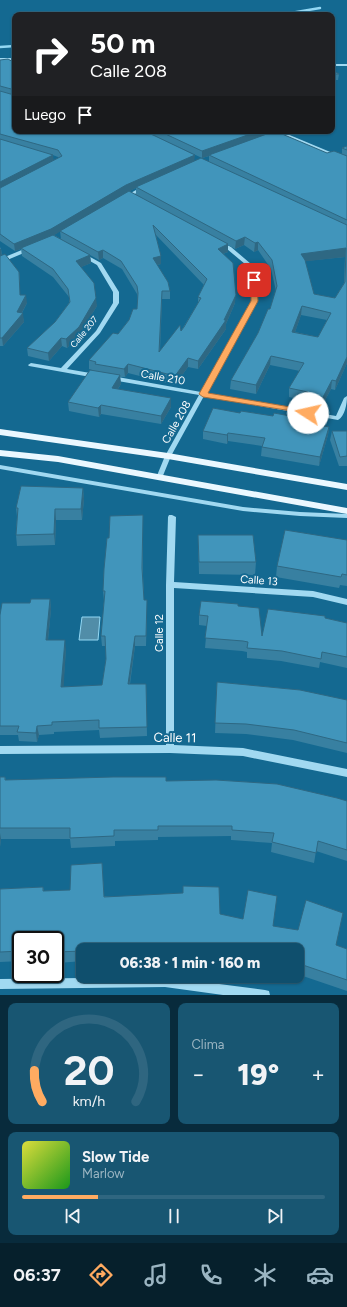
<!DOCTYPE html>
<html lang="es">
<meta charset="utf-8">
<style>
:root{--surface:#0f4f6d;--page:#185672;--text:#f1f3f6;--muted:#9bb5c2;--line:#2f6680;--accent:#ffab61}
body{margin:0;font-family:Figtree,sans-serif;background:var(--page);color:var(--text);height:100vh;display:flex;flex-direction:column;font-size:15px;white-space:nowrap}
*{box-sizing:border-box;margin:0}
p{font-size:13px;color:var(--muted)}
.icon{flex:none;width:22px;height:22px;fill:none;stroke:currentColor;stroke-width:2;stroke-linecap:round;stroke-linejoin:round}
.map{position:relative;height:995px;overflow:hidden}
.panel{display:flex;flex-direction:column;gap:8px;padding:8px;background:#082b3c;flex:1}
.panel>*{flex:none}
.banner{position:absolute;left:12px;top:12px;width:323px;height:122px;border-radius:8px;box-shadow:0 1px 3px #0004,0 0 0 1px var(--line);background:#202124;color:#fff;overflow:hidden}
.speed{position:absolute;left:12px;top:931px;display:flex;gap:8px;font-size:20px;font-weight:700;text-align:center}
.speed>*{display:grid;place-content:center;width:52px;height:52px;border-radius:50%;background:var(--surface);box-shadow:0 1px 3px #0004,0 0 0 1px var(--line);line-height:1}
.speed .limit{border:2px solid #111;border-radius:6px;background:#fff;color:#111}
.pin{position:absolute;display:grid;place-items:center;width:34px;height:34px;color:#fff;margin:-17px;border-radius:8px;box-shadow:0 2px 6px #0006}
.me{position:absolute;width:44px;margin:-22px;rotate:280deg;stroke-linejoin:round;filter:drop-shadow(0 0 3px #0008)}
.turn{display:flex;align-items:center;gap:14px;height:84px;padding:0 12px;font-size:18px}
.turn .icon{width:52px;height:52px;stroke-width:2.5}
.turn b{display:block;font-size:28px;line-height:34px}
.then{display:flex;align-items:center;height:38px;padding:0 12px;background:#0003;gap:8px;font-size:15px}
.big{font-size:30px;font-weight:800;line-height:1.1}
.panel .tile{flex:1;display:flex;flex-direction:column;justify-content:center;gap:6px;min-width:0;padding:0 14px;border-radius:8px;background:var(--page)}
.panel .dial{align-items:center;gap:0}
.dial svg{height:104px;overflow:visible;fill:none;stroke:var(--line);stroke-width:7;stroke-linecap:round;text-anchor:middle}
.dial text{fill:var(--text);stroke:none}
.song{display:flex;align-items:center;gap:12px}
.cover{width:48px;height:48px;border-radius:6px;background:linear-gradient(135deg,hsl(60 70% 55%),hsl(120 70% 35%))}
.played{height:4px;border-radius:2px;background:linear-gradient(90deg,var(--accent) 25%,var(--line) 25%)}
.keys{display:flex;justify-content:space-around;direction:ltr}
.heat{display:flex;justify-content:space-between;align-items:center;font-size:22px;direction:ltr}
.panel .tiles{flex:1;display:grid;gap:8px;grid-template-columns:1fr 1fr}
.tile:last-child{grid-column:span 2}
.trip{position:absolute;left:76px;top:943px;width:228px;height:40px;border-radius:8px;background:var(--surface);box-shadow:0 1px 3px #0004,0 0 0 1px var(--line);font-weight:800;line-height:40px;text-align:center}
.menu{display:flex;height:64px;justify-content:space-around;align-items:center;background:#06202c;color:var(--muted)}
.menu .icon{width:28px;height:28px}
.menu .selected{color:var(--accent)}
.menu b{font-size:18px;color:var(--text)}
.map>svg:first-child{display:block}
.water{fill:#518da8;stroke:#93d8f4}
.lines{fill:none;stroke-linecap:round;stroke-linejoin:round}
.stream{stroke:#93d8f4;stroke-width:2.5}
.minor{fill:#a1d9f1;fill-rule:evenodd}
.major{fill:#ebf8ff;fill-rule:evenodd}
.wall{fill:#3880a1;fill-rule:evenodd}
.shaded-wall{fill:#2e6883}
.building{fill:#4195bb;stroke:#2e6883;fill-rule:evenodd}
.route{fill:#ffab61;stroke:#a66f3f}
.labels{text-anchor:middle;stroke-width:4;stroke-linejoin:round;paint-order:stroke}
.far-street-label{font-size:9px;fill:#fff;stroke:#146991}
.street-label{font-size:11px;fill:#fff;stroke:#146991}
.near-street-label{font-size:13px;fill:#fff;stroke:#146991}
</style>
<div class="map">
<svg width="347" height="995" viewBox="0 0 347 995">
<rect width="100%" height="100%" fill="#146991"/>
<polygon class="water" points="82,617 100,617 98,640 79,640"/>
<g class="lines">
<g class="stream">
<polyline points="279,15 320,8"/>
<polyline points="0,47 15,46"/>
</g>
<g class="minor">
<rect x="0" y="58" width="15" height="2"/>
<rect x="332" y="64" width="15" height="2"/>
<polygon points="274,131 280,131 347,159 347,162"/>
<polygon points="143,186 147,187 126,199 122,198"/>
<path d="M221 242 231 247 257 269V301L206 393 336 416 344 398 347 396C347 404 345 416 338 420L204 396 171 456 162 478 159 480 156 478 165 456 199 395 112 380 109 378 112 376 201 392 251 301V269L227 249 219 245V243Z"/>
<polygon points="29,247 32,249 31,250 0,263 0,259"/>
<polygon points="83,253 101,263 119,292 119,303 100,333 67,369 96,374 99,376 96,378 29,366 28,365 31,363 61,368 96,331 113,303 113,292 97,265 81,256 80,255"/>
<polygon points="0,465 243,507 300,512 347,514 347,518 300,516 243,511 0,469"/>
<polygon points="169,515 172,515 176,517 174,582 313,591 347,599 347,605 313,597 174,588 174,745 243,748 347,769 347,777 243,756 170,753 0,754 0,746 166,745 166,585 168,517"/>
<polygon points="165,977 265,990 269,991 270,995 223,995 165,987 0,989 0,979"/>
</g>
<g class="major">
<polygon points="0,429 168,453 347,484 347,490 168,459 0,435"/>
<polygon points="0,450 58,456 347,508 347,514 58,462 0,456"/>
</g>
</g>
<g class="wall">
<path d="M0 60 15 63V131H266V135L327 153 342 154V148L347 146V363L335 390 331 389 321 408 305 404 306 401 289 397V388L300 371 270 365 256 394 230 389 231 380 258 333 270 309 276 291 271 269 258 250 254 252 244 245 235 249 228 245V252L223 254 235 303 226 324V329L198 369 188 367 175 385 128 373 125 377H120L121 384 118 389 171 407 161 424 101 414 99 417 69 411 68 402 95 371 89 369V360L118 334 137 309 138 298 137 294 122 269 103 258 99 260 90 255 91 263 81 267 97 306 79 335 67 348 62 346 49 361 28 356 27 348 55 322 69 303V297L53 277 22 256 21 249 15 251 0 241ZM155 136 202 158 209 156V162L194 161ZM50 154 58 157 59 158 54 161ZM136 188V195L129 191ZM60 231 61 239 54 235ZM156 235 204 285 198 297V303L181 331 160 351 162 299H170V291L157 265 161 264ZM345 257 344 283 335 298 314 294 305 261ZM301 315 327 320 318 337 295 332Z"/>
<polygon points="332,70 339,74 338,80 332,80"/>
<polygon points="0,247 1,249 2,255 19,272 20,280 20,295 27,303 22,313 24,322 3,346 0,346"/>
<polygon points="240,413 300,422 329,427 328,435 319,466 261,456 262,446 228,441 227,444 203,439 203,431"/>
<polygon points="332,431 347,431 347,466 339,466 330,440"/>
<polygon points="83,488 84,499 82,520 56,520 55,545 17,546 16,535 17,517 16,508"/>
<polygon points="143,515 143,575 144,600 147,600 147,609 146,646 135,646 130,684 146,684 147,736 100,738 99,730 54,732 54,734 39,735 37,742 19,741 18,735 0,735 0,615 30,603 50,599 51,609 48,640 66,649 63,687 102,685 106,659 106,646 102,646 101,636 104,601 103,591 109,538"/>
<polygon points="198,535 256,562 255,575 199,574"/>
<polygon points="346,543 347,543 347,586 340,585 339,588 276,577 277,566"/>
<polygon points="238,606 262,636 325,618 347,623 347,668 320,662 319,668 281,661 247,658 247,652 242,651 205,648 207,626 199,625 199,615"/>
<polygon points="217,682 347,700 347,753 293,740 246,734 215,733"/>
<polygon points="0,777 5,777 6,780 166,781 347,801 347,861 316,851 314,863 271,852 272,843 231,840 231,836 158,837 158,840 115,841 115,846 71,848 70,839 1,839 0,847"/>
<polygon points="102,863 104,896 220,914 273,926 347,949 347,991 297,974 297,950 83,950 83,961 58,963 57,959 55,959 55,940 21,940 21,961 0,962 0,889 43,887 44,891 70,890"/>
</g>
<g class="shaded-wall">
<polygon points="259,131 266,131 266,135 209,155 209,156 202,158 202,151"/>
<polygon points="53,155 54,162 0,189 0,182"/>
<polygon points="195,155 194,162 136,187 136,188 126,193 51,237 21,248 21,249 15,251 14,244 126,185"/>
<polygon points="245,237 244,245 235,249 236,241"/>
<polygon points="258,242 258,250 254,252 255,243"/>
<polygon points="228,244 228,252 217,256 218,249"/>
<polygon points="346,248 345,257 300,262 301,254"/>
<polygon points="0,249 1,249 2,256 0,258"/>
<polygon points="103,250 103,258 99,260 98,252"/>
<polygon points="90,255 91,263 77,269 76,261"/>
<polygon points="161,256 161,264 153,266 153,258"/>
<polygon points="162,291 162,299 159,360 159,352"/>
<polygon points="26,295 27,303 19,318 23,313 24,322 3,346 2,338"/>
<polygon points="236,295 235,303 226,324 226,329 198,369 198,361 224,320"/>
<polygon points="96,298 97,306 79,335 67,348 66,339"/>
<polygon points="302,306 301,315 292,341 292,332"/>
<polygon points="61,338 62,346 49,361 48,353"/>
<polygon points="271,356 270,365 256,394 256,385"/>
<polygon points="347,357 347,363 335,390 336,381"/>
<polygon points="188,358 188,367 175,385 175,376"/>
<polygon points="128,364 128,373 125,377 124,369"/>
<polygon points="120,375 121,384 113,396 112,388"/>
<polygon points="332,380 331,389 321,408 322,399"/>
<polygon points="171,398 171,407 161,424 161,416"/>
<polygon points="101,405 101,414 99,417 98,408"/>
<polygon points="329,427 328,435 319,466 320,457"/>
<polygon points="228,433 228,441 227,444 227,435"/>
<polygon points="83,488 84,499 82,520 81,509"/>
<polygon points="55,509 56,520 55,545 54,534"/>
<polygon points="50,599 51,609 47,650 46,640"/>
<polygon points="147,600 147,609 146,646 146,636"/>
<polygon points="135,636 135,646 128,694 128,684"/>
<polygon points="65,640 66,649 63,697 61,687"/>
<polygon points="37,726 39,735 37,742 36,733"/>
<polygon points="0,833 1,839 0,847"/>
</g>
<g class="building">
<polygon points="8,59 15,63 15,91 15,90 0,86 0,60"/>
<polygon points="332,70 339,74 332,74"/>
<polygon points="0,91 14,95 15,94 15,131 141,131 153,135 195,155 126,185 51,229 14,244 0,234 0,188 62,156 58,150 0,134"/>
<polygon points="159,131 259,131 202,151"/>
<polygon points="275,131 327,153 334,151 347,156 347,220 209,155"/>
<polygon points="0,139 53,155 0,182"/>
<polygon points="347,146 347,150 342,148"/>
<path d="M201 158 347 225V357L336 381 332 380 322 399 306 395 308 392 289 388 304 363 271 356 256 385 231 380 258 333 268 309H270L277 286 272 260 258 242 255 243 245 237 236 241 136 187ZM346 248 345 282 335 298 314 294 305 260 301 254ZM302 306 331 313 318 337 292 332Z"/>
<path d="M129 191 228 244 218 249 233 263 236 295 224 320H226L198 361 188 358 175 376 128 364 124 369 95 364 96 362 89 360 113 333 118 334 129 320 133 309H137L138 293 137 286 121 261 103 250 98 252 60 231ZM153 225 207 279 198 297 201 298 184 327 181 331 180 325 159 352 162 291H170L168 282 153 258 161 256Z"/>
<polygon points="53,235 90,255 76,261 94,283 96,298 79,327 66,339 61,338 48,353 27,348 55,322 70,302 68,289 53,269 21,248"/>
<polygon points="5,254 19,272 20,295 26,295 17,312 23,313 2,338 0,338 0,256"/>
<polygon points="90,370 120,375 112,388 171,398 161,416 101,405 98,408 68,402"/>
<polygon points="213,408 240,413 241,411 273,416 274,413 301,418 300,421 329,427 320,457 262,447 265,438 228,433 227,435 203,431"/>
<polygon points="332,431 347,431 347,456 340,457"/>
<polygon points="21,486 83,488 81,509 55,509 54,534 16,535 18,508 16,508"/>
<polygon points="143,515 142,568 144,600 147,600 146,636 135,636 128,684 146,684 147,727 99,728 99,720 52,722 52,725 37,726 36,733 17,732 19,726 0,726 0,615 2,603 30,603 31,599 50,599 46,640 65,640 61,687 102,685 106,659 105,636 101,636 105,591 103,591 104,569 107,538 109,538 110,516"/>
<polygon points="285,530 347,540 347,575 342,574 341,577 277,566"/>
<polygon points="198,535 253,535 256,562 199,562"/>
<polygon points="201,601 238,604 238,606 259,608 262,636 268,609 325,616 325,618 347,623 347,657 322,652 321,659 282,651 247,648 248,642 243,641 205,638 208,616 199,615"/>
<polygon points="217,682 300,690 347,700 347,743 294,730 246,724 215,723"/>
<polygon points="0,777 5,777 5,780 113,777 166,777 166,781 216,780 277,784 337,798 347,801 347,850 318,841 316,853 272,842 274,833 232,830 232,826 158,826 158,830 114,830 114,836 70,838 70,828 0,828"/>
<polygon points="102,863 104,897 183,893 183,886 219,887 220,914 243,919 248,890 277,896 273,926 298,930 306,900 343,913 336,945 347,949 347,980 297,963 297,950 240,950 227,947 167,946 167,949 140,950 116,950 115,949 83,950 83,951 56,952 56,949 55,949 55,940 21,940 21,951 0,952 0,889 43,887 43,891 70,890 71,865"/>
</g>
<polygon class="route" points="251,278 257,280 258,301 208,393 308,410 311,411 311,414 203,397 199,394 251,301"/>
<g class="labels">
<g class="far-street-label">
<text transform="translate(84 332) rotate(-51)" y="3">Calle 207</text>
</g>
<g class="street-label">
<text transform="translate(163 377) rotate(10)" y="4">Calle 210</text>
<text transform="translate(176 422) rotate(-61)" y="4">Calle 208</text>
<text transform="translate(259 580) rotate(4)" y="4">Calle 13</text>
<text transform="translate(159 633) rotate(-90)" y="4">Calle 12</text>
</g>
<g class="near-street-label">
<text transform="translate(175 737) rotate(1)" y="5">Calle 11</text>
</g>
</g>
</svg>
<div class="speed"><div class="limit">30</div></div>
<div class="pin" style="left:254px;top:280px;background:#d93025"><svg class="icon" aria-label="arrive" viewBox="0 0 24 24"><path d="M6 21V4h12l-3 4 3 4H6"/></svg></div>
<svg class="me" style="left:308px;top:413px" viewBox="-20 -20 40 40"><circle r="19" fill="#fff"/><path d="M0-13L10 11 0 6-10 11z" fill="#ffab61"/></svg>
<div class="trip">06:38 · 1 min · 160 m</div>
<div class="banner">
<div class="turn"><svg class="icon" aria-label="right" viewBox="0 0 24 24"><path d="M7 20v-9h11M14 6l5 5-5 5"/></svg><div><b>50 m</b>Calle 208</div></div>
<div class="then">Luego<svg class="icon" aria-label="arrive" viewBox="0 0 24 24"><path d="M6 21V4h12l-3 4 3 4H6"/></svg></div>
</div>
</div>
<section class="panel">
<div class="tiles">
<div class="tile dial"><svg viewBox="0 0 100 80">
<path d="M14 69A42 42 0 1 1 86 69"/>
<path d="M14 69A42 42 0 0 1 8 45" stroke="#ffab61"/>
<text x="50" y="56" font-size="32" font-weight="700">20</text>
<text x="50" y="72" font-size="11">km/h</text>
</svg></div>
<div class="tile"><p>Clima</p>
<div class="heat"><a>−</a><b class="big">19°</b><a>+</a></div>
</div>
<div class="tile">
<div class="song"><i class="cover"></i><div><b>Slow Tide</b><p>Marlow</p></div></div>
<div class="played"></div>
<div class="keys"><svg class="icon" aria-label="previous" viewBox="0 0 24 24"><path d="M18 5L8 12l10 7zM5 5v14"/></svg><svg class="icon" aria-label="pause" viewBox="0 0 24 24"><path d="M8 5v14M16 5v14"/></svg><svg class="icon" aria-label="next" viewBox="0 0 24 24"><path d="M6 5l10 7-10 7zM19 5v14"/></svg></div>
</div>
</div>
</section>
<nav class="menu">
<b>06:37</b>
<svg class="icon selected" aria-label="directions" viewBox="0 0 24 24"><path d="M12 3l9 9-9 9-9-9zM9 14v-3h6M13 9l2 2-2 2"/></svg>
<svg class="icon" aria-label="music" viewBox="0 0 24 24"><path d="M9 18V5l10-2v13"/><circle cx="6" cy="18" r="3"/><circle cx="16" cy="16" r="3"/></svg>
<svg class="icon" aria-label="phone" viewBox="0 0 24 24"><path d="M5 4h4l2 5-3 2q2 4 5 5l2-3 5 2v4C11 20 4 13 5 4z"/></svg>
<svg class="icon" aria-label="climate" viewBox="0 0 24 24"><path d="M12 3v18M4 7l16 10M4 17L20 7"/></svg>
<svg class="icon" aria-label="car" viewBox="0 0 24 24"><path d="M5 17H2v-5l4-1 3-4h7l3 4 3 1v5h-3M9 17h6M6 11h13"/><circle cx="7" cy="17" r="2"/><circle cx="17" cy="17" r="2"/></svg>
</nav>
